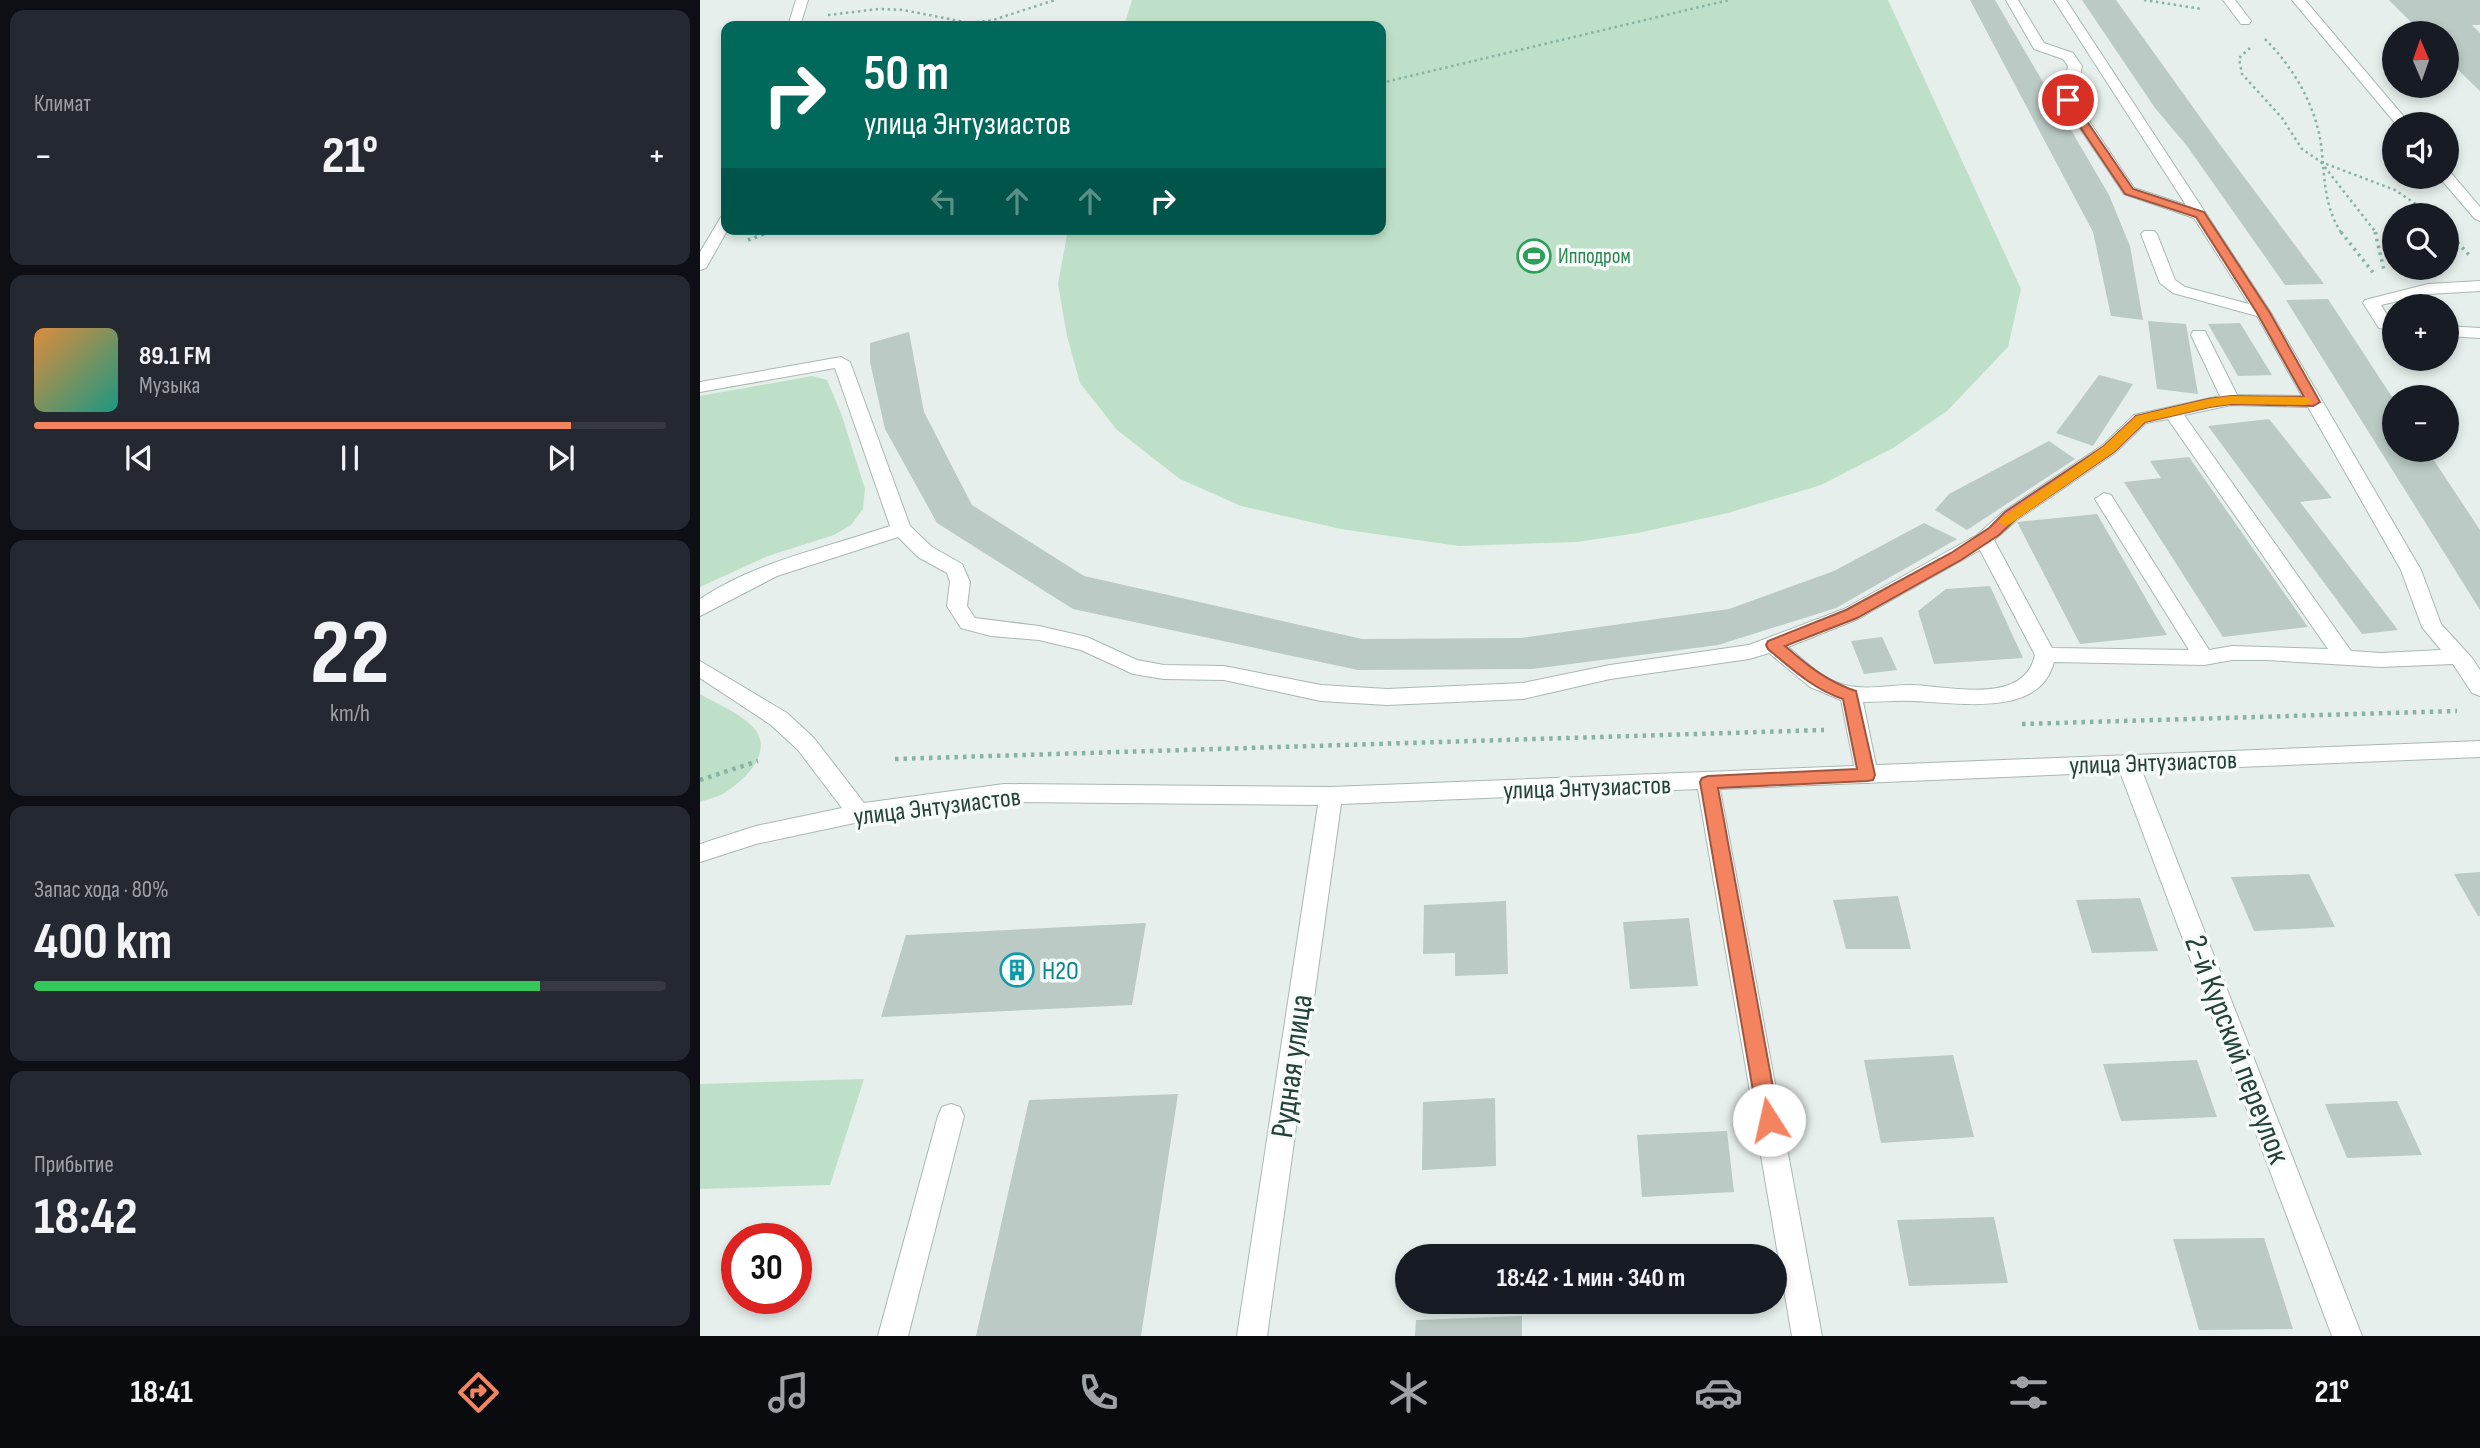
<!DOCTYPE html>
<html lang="ru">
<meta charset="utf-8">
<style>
:root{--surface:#171b24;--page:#242831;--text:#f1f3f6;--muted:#9ea1a6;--line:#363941;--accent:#f4845f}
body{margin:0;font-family:"Sofia Sans Condensed",sans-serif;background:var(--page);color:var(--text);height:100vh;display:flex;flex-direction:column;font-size:26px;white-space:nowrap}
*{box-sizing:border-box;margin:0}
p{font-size:23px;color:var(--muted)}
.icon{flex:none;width:38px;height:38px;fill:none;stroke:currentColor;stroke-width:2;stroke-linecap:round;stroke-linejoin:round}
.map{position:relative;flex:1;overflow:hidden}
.side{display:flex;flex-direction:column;gap:10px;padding:10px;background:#0d0f14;width:700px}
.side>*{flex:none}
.banner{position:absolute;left:21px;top:21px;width:665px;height:214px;border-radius:14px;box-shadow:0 4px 10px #0003;background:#00695c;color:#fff;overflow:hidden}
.needle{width:46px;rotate:358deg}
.fabs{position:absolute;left:1682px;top:21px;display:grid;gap:14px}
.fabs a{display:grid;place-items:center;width:77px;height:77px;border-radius:50%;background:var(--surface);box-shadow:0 4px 10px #0003;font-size:35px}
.speed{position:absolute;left:21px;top:1223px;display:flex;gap:14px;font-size:35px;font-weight:700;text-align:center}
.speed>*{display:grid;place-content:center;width:91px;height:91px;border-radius:50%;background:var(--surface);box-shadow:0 4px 10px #0003;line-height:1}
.speed .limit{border:10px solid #d22;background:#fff;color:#111}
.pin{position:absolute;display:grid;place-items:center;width:60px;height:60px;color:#fff;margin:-30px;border:4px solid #fff;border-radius:50%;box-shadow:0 2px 7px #0007}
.me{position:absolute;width:77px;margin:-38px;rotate:350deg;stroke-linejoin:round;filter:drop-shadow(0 0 5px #0008)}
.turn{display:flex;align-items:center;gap:24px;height:147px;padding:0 28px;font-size:32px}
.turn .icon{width:91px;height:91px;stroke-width:2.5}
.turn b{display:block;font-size:49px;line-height:60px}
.lanes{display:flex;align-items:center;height:66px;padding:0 28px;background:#0003;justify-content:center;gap:35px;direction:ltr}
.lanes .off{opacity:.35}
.big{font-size:52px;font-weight:700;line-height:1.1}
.side .widget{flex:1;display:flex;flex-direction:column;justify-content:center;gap:10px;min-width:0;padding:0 24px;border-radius:14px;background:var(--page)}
.side .dial{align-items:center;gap:0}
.dial b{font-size:91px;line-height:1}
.song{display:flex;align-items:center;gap:21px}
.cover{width:84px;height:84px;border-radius:10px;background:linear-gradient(135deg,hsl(30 70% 55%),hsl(170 70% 35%))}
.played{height:7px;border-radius:4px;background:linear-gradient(90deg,var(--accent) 85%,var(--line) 85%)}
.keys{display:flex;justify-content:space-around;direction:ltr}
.heat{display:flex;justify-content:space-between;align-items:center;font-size:38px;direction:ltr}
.charge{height:10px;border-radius:5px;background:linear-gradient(90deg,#34c759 80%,var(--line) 0)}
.trip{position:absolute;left:695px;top:1244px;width:392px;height:70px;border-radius:35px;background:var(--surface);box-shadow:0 4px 10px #0003;font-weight:700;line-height:70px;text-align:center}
.menu{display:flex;height:112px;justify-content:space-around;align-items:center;background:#090b0e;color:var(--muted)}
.menu .icon{width:49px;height:49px}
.menu .current{color:var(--accent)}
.menu b{font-size:32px;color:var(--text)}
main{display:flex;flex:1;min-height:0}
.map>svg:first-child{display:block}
.green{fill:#bfe0c8}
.building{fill:#bbcac4}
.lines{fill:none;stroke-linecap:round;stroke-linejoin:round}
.service-casing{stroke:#a8b8b2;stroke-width:2}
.minor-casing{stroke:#a8b8b2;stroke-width:2}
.secondary-casing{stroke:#a4bbb3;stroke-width:2}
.path-far2{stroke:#86b3a5;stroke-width:2.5;stroke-dasharray:2.5 3.5;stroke-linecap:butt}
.path-far1{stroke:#86b3a5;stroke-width:3.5;stroke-dasharray:2.5 4.5;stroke-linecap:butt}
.path{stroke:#86b3a5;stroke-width:4.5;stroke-dasharray:3.5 5;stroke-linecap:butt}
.service{fill:#fff;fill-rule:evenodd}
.minor{fill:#fff;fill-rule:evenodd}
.secondary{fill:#fff;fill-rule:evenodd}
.route{fill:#f4845f;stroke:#9f563e;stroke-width:2}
.slow{fill:#f59e0b}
.labels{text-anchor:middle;stroke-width:7;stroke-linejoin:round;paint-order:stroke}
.far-leisure-label{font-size:21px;fill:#27864d;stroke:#f7fbf9;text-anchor:start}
.street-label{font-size:26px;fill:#24423a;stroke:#f7fbf9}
.culture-label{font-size:26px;fill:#0d838f;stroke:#f7fbf9;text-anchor:start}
.near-street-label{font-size:32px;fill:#24423a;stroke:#f7fbf9}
</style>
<main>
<section class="side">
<div class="widget"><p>Климат</p>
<div class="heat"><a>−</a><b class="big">21°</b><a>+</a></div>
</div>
<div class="widget">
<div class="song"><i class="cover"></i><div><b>89.1 FM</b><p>Музыка</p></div></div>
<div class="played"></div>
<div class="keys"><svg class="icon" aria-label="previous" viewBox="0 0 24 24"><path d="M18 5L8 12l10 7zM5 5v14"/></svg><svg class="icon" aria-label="pause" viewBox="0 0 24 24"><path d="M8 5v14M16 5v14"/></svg><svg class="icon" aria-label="next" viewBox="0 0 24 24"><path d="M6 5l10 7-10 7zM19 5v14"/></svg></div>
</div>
<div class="widget dial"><b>22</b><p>km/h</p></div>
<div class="widget"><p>Запас хода · 80%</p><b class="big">400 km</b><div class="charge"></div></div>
<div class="widget"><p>Прибытие</p><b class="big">18:42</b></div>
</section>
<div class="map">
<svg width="1780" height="1336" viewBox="0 0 1780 1336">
<rect width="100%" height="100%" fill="#e6efeb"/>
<g class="green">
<polygon points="432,0 1188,0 1321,289 1308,347 1247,411 1193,448 1121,485 1028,513 938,533 876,542 759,546 641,529 541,506 480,479 417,430 380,383 367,336 358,284 368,229 681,229 681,26 424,26"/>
<polygon points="112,376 127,380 141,413 165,489 163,509 151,525 134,535 68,556 0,587 0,396"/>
<path d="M0 694C17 704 38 712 52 726 76 750 46 779 26 792 19 797 8 799 0 802Z"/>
<polygon points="164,1079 130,1185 0,1189 0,1084"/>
</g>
<g class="building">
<polygon points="1270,0 1295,0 1409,195 1430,246 1443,320 1411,316 1393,232"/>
<polygon points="1382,0 1416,0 1518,142 1624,284 1585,285 1487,146 1455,108"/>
<polygon points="1689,0 1780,0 1780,25 1772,25 1780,33 1780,91 1746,58 1746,33 1722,33"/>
<polygon points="1628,299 1694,400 1694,450 1727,450 1780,530 1780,610 1586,300"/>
<polygon points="1448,321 1486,324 1498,394 1457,389"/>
<polygon points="1540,323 1572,375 1538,376 1508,324"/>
<polygon points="209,332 224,412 272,505 384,576 662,639 821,638 1029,609 1134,571 1224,523 1257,539 1136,608 1018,645 832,669 658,670 373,609 237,523 185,429 170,362 170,343"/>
<polygon points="1399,375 1433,384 1393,446 1356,433"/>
<polygon points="1569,419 1632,498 1600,502 1698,630 1662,634 1508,426"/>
<polygon points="1349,441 1375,459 1267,530 1235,510 1249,494"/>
<polygon points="1489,457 1608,627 1523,637 1424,482 1461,478 1450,461"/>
<polygon points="1397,514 1467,635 1380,644 1317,522"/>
<polygon points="1290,586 1323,658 1234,664 1218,611 1246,589"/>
<polygon points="1182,637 1197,670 1164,674 1151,641"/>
<polygon points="1780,872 1780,916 1778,916 1754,874"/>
<polygon points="1609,874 1635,927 1554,931 1531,877"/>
<polygon points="1198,896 1211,949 1146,949 1133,900"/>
<polygon points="1440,898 1458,951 1392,953 1376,900"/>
<polygon points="806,901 808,974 755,976 755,953 723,954 724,905"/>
<polygon points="989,918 998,986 930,989 923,922"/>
<polygon points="446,923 432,1005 181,1017 206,935"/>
<polygon points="1253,1055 1274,1137 1181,1143 1164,1060"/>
<polygon points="1497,1060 1517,1117 1421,1121 1403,1064"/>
<polygon points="478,1094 441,1336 276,1336 329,1100"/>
<polygon points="795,1098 796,1166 722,1170 723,1102"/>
<polygon points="1697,1101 1722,1155 1647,1158 1625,1104"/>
<polygon points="1027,1131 1034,1192 942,1197 937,1135"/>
<polygon points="1294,1217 1308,1283 1209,1286 1197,1220"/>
<polygon points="1564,1238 1593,1329 1499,1330 1473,1239"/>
<polygon points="822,1316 822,1336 715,1336 716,1320"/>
</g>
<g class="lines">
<defs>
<g id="service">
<path d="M1306 0H1318L1344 43 1373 53 1382 66 1375 100 1434 188 1486 205 1354 0H1366L1571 313 1721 570 1741 624 1772 658 1780 670V696L1772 693 1753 664 1681 667 1566 660H1532L1504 665 1354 662C1340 719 1255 702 1213 701 1196 700 1180 702 1163 702L1178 775 1175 781 1167 783 1159 781 1156 775 1141 700 1110 687 1069 653 1049 659 910 679 823 699 687 705 621 701 524 680 464 679 433 674 381 650 339 640 291 636 261 628 247 606 250 582 247 573 218 557 198 537 77 576 0 616V599C57 561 126 548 190 526L135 368 0 392V382L141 357 150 362 210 526 232 547 262 564 270 582 267 606 275 618 339 626 387 637 437 660 464 665 524 666 621 685 687 689 823 683 910 665 1049 645 1144 609 1277 535 1303 512 1403 445 1434 415 1520 396 1491 335 1493 331H1505L1537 395 1602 396 1557 316 1473 293 1460 283 1441 234 1444 231H1454L1457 234 1475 280 1485 287 1549 304 1494 218 1424 194 1361 100 1368 66 1363 59 1334 49ZM1531 405 1608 407 1701 570 1722 627 1741 650 1681 653 1651 651 1484 415ZM1468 419 1628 649 1532 646 1509 650 1411 495 1404 493 1395 499 1489 650 1352 648 1294 540 1317 520 1415 453 1446 423ZM1280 550 1335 655C1324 706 1249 686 1211 685 1189 685 1163 691 1141 684 1121 678 1104 660 1088 647L1158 619Z"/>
<polygon points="1523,0 1535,0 1551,21 1549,24 1541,24"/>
<polygon points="1780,281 1780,291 1728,294 1681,305 1690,320 1694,320 1694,330 1679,328 1663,303 1665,300 1728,284"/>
<polygon points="1746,326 1780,328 1780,338 1746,336"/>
<polygon points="251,1104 260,1107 264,1116 208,1336 178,1336 238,1116 242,1107"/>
</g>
<g id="minor">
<polygon points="96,0 108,0 100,26 88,26"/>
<polygon points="26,216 28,229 6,268 0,270 0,252 21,217"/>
<polygon points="0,661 87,713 114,738 164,803 304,784 631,787 1780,741 1780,757 1442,771 1662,1336 1632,1336 1420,772 1020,789 1122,1336 1092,1336 998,789 641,804 567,1336 537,1336 618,805 304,802 159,822 56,844 0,862 0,844 56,826 142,808 98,750 71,725 0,678"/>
</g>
<g id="secondary">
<polygon points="1592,0 1605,0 1710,124 1696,124"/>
<polygon points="1746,172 1751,173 1780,207 1780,221 1775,219 1739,177 1746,177"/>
</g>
</defs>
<use href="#service" class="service-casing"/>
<use href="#minor" class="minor-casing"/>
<use href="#secondary" class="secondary-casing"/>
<g class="path-far2">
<polyline points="1444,0 1502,9"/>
<polyline points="128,15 179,9 203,10 270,23 293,20 355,0"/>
<path d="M1565 39C1593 67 1615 104 1621 144 1625 177 1623 205 1642 234"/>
<polyline points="1550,48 1539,58 1542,74 1582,118 1602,149 1621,162 1695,190 1732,215"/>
<polyline points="681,83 1029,0"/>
<polyline points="1621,162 1677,234"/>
<polyline points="1746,230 1750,234"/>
<polyline points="65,234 80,229"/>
</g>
<g class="path-far1">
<polyline points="1641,232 1675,275"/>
<polyline points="1675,232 1684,270"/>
<polyline points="1748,232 1770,256"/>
<polyline points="48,240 70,232"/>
</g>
<g class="path">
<polyline points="1322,724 1757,711"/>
<polyline points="195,759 1124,730"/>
<polyline points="0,780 58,761"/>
</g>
<use href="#service" class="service"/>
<use href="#minor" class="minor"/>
<use href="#secondary" class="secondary"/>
</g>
<path class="route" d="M1364 98H1371L1433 189 1504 212 1570 313 1620 402 1613 406 1531 404 1510 407 1445 422 1414 452 1316 519 1299 535 1261 560 1157 618 1085 646C1108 666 1128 682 1156 691L1175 775 1173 780 1167 781 1018 788 1079 1120 1076 1126 1069 1129 1061 1126 1058 1120 1000 782 1002 778 1008 776 1157 769 1143 699C1113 689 1092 669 1068 649L1066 645 1068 641 1146 610 1251 553 1289 528 1305 512 1404 446 1436 416 1508 399 1531 396 1604 397 1557 313 1496 217 1425 194 1362 100Z"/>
<polygon class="slow" points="1531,396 1606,397 1612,401 1606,405 1531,404 1510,407 1445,422 1414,452 1310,524 1305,526 1298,521 1404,446 1436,416 1508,399"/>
<defs>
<symbol id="stadium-ring" viewBox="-11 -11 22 22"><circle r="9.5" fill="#f7fbf9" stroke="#2e9e5b" stroke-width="1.5"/><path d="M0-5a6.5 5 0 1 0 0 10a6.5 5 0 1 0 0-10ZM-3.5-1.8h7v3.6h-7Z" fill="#2e9e5b"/></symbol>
<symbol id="building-ring" viewBox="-11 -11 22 22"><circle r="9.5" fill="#f7fbf9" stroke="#0f9aa8" stroke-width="1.5"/><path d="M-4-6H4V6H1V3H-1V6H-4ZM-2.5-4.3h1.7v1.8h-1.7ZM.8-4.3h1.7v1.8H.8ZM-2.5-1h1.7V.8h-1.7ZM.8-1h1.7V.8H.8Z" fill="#0f9aa8"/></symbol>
</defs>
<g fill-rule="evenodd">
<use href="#stadium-ring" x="815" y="237" width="38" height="38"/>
<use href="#building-ring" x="298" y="951" width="38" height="38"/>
</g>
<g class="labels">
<g class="far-leisure-label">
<text x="858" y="263">Ипподром</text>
</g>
<g class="street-label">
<text transform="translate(1453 762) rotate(-2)" y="9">улица Энтузиастов</text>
<text transform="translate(887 787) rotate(-2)" y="9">улица Энтузиастов</text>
<text transform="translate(237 806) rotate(-7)" y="9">улица Энтузиастов</text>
</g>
<g class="culture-label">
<text x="342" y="979">H2O</text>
</g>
<g class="near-street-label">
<text transform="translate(1538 1049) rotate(69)" y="11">2-й Курский переулок</text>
<text transform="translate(591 1066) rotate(-82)" y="11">Рудная улица</text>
</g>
</g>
</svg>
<div class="fabs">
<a><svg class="needle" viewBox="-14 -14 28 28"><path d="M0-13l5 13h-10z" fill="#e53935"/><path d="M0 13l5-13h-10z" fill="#9ea1a6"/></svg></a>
<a><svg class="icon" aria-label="sound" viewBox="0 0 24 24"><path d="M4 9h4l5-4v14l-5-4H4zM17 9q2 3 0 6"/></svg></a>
<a><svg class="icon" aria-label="search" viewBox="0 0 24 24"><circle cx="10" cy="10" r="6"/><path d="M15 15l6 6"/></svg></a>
<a>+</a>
<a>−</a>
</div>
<div class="speed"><div class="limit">30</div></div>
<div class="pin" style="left:1368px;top:100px;background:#d93025"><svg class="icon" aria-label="arrive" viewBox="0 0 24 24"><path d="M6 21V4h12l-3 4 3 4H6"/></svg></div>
<svg class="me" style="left:1069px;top:1120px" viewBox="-20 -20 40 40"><circle r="19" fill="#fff"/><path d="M0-13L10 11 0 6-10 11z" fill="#f4845f"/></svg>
<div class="trip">18:42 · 1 мин · 340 m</div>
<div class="banner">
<div class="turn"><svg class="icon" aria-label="right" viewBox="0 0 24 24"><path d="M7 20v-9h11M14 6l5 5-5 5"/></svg><div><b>50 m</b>улица Энтузиастов</div></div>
<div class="lanes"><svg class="icon off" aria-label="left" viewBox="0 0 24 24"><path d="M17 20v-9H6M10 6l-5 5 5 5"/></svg><svg class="icon off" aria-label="ahead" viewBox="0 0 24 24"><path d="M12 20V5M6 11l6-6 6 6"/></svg><svg class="icon off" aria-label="ahead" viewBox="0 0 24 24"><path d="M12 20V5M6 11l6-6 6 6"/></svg><svg class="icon" aria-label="right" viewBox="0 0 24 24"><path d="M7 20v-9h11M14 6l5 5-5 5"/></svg></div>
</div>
</div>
</main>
<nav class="menu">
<b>18:41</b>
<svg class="icon current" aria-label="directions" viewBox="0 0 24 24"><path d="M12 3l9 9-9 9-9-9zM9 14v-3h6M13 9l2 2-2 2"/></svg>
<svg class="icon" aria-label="music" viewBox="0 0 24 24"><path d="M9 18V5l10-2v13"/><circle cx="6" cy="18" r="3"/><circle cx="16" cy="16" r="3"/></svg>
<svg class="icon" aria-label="phone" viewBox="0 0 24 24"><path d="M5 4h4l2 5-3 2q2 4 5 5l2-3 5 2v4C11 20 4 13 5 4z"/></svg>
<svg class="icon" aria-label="climate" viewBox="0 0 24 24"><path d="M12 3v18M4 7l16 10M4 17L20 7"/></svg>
<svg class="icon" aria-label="car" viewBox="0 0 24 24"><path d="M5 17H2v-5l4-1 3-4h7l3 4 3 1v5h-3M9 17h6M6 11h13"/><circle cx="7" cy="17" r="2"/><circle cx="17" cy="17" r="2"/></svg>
<svg class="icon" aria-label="filters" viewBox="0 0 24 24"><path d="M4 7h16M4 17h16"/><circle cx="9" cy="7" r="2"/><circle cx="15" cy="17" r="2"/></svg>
<b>21°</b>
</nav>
